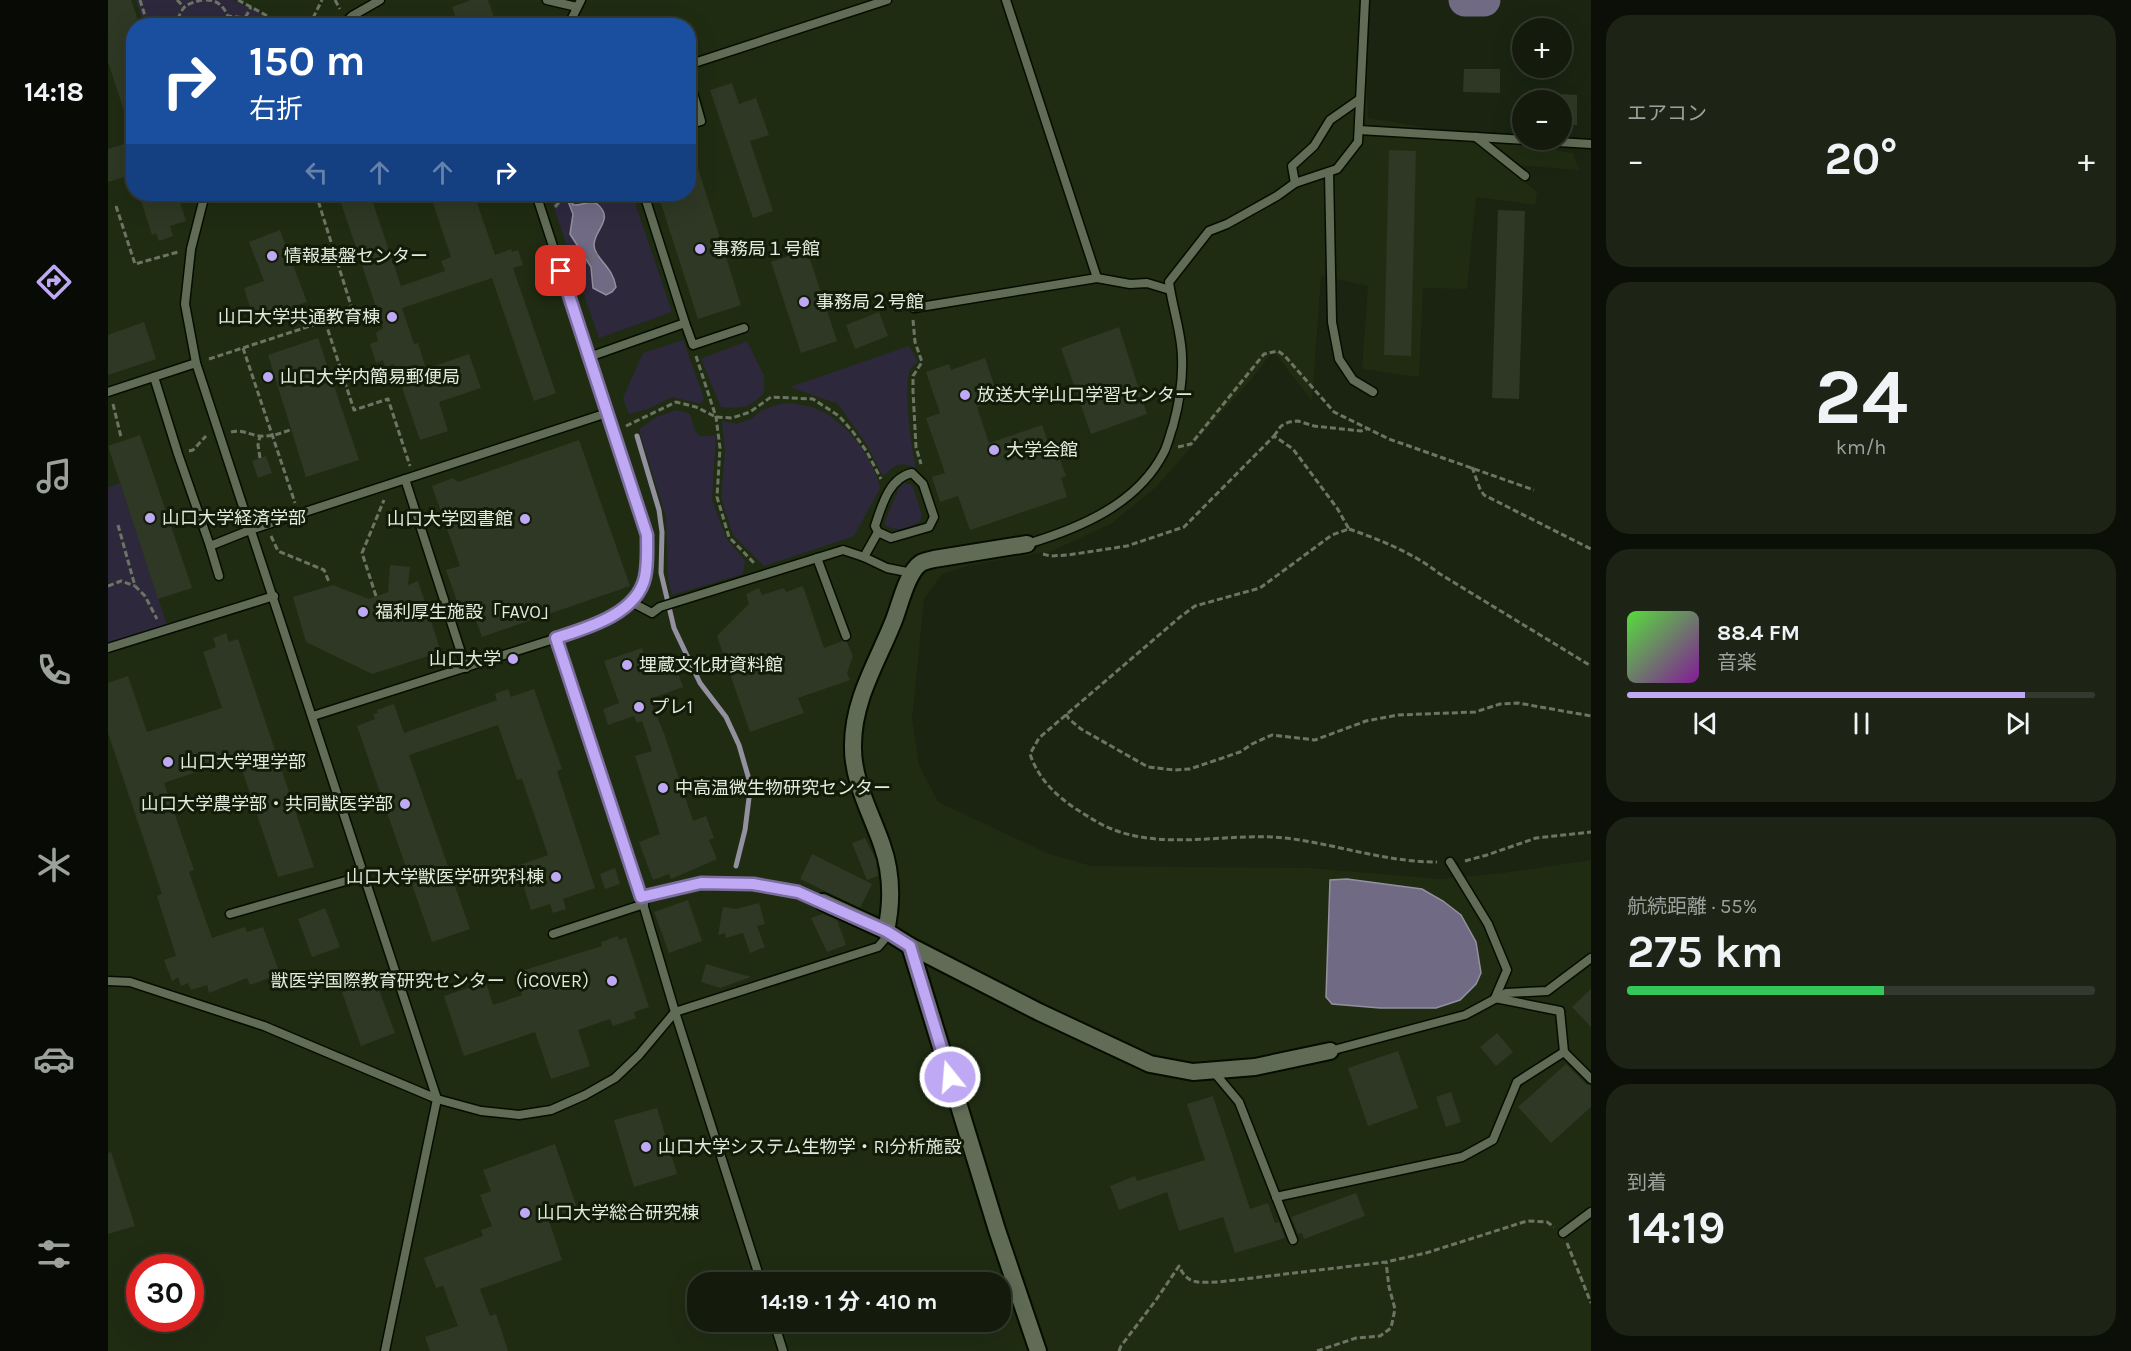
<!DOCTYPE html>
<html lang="ja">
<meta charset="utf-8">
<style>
:root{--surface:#141b0d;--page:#1d2416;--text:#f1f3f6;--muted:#9da19d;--line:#33392e;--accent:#bfa8f4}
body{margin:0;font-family:Karla,"Noto Sans JP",sans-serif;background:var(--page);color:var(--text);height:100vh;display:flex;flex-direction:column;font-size:22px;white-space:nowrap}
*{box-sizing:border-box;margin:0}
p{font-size:20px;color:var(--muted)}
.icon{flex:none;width:33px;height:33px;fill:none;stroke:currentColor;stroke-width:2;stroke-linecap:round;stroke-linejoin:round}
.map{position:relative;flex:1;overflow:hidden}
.drawer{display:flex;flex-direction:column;gap:15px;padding:15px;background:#0b0f07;width:540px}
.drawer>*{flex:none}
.banner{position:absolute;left:18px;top:18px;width:570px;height:183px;border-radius:24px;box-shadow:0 6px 24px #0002,0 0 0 2px var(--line);background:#1a4fa0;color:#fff;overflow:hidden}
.controls{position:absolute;left:1404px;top:18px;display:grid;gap:12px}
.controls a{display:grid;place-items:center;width:60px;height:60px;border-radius:50%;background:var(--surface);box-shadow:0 6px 24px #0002,0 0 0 2px var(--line);font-size:30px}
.speed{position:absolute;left:18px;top:1254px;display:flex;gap:12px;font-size:30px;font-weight:700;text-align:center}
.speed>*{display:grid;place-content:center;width:78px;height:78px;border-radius:50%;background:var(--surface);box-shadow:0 6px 24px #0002,0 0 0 2px var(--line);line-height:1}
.speed .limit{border:9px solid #d22;background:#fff;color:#111}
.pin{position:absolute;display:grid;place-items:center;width:51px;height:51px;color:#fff;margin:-26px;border-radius:12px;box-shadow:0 3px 9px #0006}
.me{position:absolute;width:66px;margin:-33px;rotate:343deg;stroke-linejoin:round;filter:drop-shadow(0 0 4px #0008)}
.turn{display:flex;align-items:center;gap:21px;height:126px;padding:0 24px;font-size:27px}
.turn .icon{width:78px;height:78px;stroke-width:2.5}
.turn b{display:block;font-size:42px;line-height:51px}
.lanes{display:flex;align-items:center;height:57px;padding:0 24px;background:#0003;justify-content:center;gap:30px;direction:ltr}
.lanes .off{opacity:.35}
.big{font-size:45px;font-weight:700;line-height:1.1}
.drawer .card{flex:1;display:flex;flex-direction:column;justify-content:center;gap:9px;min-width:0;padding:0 21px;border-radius:24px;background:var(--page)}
.drawer .dial{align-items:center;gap:0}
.dial b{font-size:78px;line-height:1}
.song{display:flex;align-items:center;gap:18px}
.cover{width:72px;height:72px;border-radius:9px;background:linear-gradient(135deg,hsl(110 70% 55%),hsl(290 70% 35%))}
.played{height:6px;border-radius:3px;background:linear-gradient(90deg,var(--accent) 85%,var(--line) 85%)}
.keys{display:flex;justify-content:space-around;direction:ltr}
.heat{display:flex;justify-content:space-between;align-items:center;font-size:33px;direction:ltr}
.charge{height:9px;border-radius:4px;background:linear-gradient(90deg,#34c759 55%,var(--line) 0)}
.trip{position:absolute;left:579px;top:1272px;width:324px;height:60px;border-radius:24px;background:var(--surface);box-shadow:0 6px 24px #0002,0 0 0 2px var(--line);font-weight:700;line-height:60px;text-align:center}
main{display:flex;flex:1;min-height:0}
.tabs{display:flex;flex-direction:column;width:108px;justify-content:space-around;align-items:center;background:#080b05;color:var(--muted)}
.tabs .icon{width:42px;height:42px}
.tabs .selected{color:var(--accent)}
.tabs b{font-size:27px;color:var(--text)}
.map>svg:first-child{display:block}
.built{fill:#1f2c12;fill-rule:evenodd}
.green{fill:#2e283d}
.water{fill:#716a85;stroke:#93909f;stroke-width:1.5}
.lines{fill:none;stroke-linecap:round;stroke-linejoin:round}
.stream{stroke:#93909f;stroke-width:5}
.river{stroke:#716a85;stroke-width:33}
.building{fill:#2e3824}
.lane-casing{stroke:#050d00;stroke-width:11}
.street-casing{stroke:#050d00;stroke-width:20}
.path{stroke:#6c7564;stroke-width:3;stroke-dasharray:6 3;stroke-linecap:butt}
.lane{stroke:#606c55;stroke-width:8}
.street{stroke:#606c55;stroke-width:16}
.route-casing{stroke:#7c6d9f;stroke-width:15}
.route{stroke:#bfa8f4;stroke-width:10}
.poi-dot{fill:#bfa8f4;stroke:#111b08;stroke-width:2}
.labels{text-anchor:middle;stroke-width:6;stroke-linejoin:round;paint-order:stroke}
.poi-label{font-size:18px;fill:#e2eadd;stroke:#111b08;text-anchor:start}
</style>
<main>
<nav class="tabs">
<b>14:18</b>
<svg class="icon selected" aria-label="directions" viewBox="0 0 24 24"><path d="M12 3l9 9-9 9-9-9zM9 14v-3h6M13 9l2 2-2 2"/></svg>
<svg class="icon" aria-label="music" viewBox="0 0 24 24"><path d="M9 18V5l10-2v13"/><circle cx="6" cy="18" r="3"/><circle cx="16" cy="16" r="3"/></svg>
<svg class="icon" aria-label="phone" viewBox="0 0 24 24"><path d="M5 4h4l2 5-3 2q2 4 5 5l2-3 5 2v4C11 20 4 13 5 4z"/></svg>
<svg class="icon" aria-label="climate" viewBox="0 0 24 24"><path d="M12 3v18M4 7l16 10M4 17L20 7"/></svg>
<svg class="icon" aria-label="car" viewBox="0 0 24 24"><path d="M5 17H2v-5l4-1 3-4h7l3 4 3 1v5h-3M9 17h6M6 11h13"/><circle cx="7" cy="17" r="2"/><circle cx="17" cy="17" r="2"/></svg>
<svg class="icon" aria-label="filters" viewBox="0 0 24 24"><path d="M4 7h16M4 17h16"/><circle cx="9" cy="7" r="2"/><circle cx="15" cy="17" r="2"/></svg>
</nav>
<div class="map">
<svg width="1483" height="1351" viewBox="0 0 1483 1351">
<rect width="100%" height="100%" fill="#1a2411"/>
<path class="built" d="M0 0H1261L1258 69 1260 118 1465 153 1471 170 1395 164 1429 192 1427 205 1368 197 1359 289 1315 288 1311 377 1254 369 1260 286 1213 276 1204 401 1165 351 1147 375 1048 487 1004 523 944 551 862 565 833 575 816 599 804 719 811 765 830 802 941 854 984 866 1202 868 1332 879 1395 873 1483 860V1351H0ZM26 26H580V194H26ZM32 1268H82V1318H32ZM590 1282H892V1322H590Z"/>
<g class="green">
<polygon points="28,0 125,0 177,25 36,25"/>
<polygon points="441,194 524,194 564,312 491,338"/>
<polygon points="575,340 596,398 593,404 564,397 540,409 521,414 515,398 535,353"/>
<path d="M639 341 656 376V393C640 408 635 409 613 407L593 359Z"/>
<path d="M801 346 810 362C807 364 805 366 803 368 794 382 804 451 808 468 791 461 789 464 775 476L759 445 730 404 682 387Z"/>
<path d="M676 403C689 404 701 405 713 411 741 425 765 458 772 488L746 536 656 566 625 535 613 497 617 451 614 421 629 424 643 419 654 410Z"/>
<polygon points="569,410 582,414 586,429 591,436 608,436 604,500 618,538 637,561 635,574 564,595 560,579 558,517 531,430 548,417"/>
<polygon points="12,483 60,628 0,648 0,487"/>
<path d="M796 483 804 485 814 515 812 522C799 527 788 534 776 524L791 488Z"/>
</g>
<g class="water">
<path d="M464 200 465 205C472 206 479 201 488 203 508 219 486 229 486 245 486 258 505 266 508 287L504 292 498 295 485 288 483 267 462 234 465 214 460 201Z"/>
<polygon points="1239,879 1314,889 1335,901 1353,915 1368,942 1373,973 1368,984 1352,1000 1328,1008 1272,1008 1224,1004 1218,997 1222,880"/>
</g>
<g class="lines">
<polyline class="stream" points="529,436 551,510 554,532 553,573 566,628 592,683 618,717 631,745 640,776 641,798 637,830 628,866"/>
<polyline class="river" points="1357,0 1376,0"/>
</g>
<g class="building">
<polygon points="0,0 23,0 32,26 26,26 26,131 23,132 0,62"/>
<polygon points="363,0 380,0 389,26 351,26 344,7"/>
<polygon points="1356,69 1392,69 1392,93 1355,92"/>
<polygon points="624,83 631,104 648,98 661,135 642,141 665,211 645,218 602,90"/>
<polygon points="1454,94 1469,95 1469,125 1454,125"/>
<polygon points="26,141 26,174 0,182 0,149"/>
<polygon points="580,149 584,149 633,305 590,319 550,194 580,194"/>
<polygon points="1281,150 1308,151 1303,356 1276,355"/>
<polygon points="31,194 69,194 78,221 62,226 65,236 51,241 48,233 44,235"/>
<polygon points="230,194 262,194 293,286 337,271 333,261 343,257 322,194 366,194 387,255 403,249 404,252 410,250 415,265 405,268 448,393 426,401 384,278 294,308 306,344 310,343 318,369 361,354 373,388 331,402 340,431 312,440 286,364 277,367 275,360 268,363 262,344 270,341 268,333 275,328"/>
<polygon points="1390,210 1417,211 1411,399 1384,398"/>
<polygon points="172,230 199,302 146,320 136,288 156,281 141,242"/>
<polygon points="699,250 729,341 693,353 663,262"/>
<polygon points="771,312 780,336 747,349 738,325"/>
<polygon points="36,322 48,359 0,375 0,335"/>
<polygon points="1011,327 1039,414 983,434 953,348"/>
<polygon points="210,338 251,460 198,477 160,355"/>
<polygon points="877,358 891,399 869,407 881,443 934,425 946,459 951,457 958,476 953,478 959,497 862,530 850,496 832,502 824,477 837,473 818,418 832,413 818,372 841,364 843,370"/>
<polygon points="32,435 84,588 50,599 0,446"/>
<polygon points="471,440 522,586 374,637 361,601 350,604 338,570 352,566 324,486 345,478 350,482"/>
<polygon points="158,456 164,473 150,478 144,461"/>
<polygon points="282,565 302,567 300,585 310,581 333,652 264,674 198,642 185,597 225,585 261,599 280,592"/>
<polygon points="695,586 716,648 734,641 739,642 745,656 739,673 742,680 690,698 696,713 642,732 609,636 641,604 638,594 651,588 654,595 676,588 678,592"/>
<polygon points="118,633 121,642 130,639 206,867 170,877 130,758 56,783 86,870 81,872 104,938 137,927 139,932 155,927 172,974 142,985 139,978 101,993 99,985 83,990 80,983 73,986 70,977 64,981 56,960 68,956 49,896 54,894 0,733 0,683 20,676 39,732 114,708 95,652 108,647 105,638"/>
<polygon points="534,648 544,675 568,667 575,687 542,699 557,736 585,821 598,816 606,838 601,840 609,859 563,879 561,874 545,880 531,842 552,834 527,756 544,751 534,721 529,723 526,716 500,725 495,709 511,703 496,661"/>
<polygon points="400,689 403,697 426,689 454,769 449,771 487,888 455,899 458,909 445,913 442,904 423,910 409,866 440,855 414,779 409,780 390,725 301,755 362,929 324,942 249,726 267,719 265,714 270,713 269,710 286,704 296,733 389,700 387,694"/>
<polygon points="757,838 768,860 770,876 759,880 744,843"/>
<polygon points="704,854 764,884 752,908 692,879"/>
<polygon points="507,868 512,884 497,889 492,874"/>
<polygon points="580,900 594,941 561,953 546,912"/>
<polygon points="651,903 657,924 649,926 657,947 642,953 635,933 618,938 617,933 610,935 615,907 628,909"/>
<polygon points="217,908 232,947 204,957 190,919"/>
<polygon points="715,914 729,920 738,945 719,952 703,918"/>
<polygon points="510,936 511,940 518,937 541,1007 526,1012 528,1018 505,1026 502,1019 470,1030 482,1066 443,1079 427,1032 356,1056 336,996 378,982 385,1005 414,995 407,973 494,946 493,942"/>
<polygon points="598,964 618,970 643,977 612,988 593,982"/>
<polygon points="246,968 257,985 268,982 287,1033 253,1046 234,992 247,988"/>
<polygon points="1483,989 1483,1027 1464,1007"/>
<polygon points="1389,1033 1405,1052 1388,1066 1372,1047"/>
<polygon points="1290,1051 1310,1108 1260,1126 1240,1068"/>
<polygon points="1458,1064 1478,1084 1483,1085 1483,1107 1443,1143 1410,1107"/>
<polygon points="1343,1092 1353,1122 1338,1127 1328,1097"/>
<polygon points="1105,1096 1142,1209 1160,1203 1167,1223 1171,1222 1177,1238 1127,1253 1115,1217 1071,1231 1059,1192 1011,1210 1002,1186 1027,1176 1029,1181 1097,1160 1079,1104"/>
<polygon points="549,1108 569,1174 526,1187 506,1120"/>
<polygon points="447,1144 469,1208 440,1218 454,1260 372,1289 382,1316 388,1314 400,1351 322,1351 317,1337 350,1326 335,1286 328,1288 316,1258 375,1236 373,1230 384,1226 372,1195 383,1191 375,1170"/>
<polygon points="3,1152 27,1226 0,1234 0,1153"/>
<polygon points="1248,1193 1257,1216 1196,1239 1194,1233 1190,1234 1183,1217"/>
</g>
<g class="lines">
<defs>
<g id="lane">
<polyline points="439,0 469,7"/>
<polyline points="234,26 244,16 272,0"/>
<polyline points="460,26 473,0"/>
<polyline points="580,65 779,0"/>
<polyline points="580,75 593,121 580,125"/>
<polyline points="1251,130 1483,144"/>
<polyline points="1368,137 1417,176"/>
<polyline points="1221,172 1224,322 1231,359 1245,380 1265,392"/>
<polyline points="1187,183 1184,166 1206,146 1222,120 1252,99"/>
<polyline points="97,194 83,249 77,304 88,363 329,1099 277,1351"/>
<polyline points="989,278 1022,284 1039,283 1062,290"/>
<polyline points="806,308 989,278 898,0"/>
<polyline points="577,323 585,345 636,328"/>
<polyline points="481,357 577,323 536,194"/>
<polyline points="46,377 70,454 102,546 142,530 499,413"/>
<polyline points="0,392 88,363"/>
<polyline points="297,479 358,668"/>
<path d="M919 544C972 528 1030 504 1056 452 1060 444 1062 434 1065 426 1071 404 1075 381 1074 358 1074 333 1064 307 1061 282L1101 231 1119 224 1169 196 1187 183 1229 169 1250 142 1257 0"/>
<polyline points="102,546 111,576"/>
<path d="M756 557 770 532 767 526C774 505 781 478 804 473L815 484 826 517 821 527 783 538 770 532"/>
<polyline points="709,558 738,636"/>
<polyline points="523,602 544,613 552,607 735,550 756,557 779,568 804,573"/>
<polyline points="449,638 533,897 567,1012 653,1282"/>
<polyline points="0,648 166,596"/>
<polyline points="205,716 449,638 499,620 523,602 537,580 539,535 428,194"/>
<polyline points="1342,862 1380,924 1399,970 1387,998 1452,1011 1456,1052 1483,1079"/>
<polyline points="533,897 593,883 645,884 690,893 715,902"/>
<polyline points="122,914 255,876"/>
<polyline points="445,934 536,904"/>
<polyline points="0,981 22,982 156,1026 329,1099 373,1111 411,1115 443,1110 477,1095 507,1078 531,1055 567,1012 770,947 776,940 778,931"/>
<polyline points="1222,1051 1357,1015 1398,993 1439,991 1483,958"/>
<polyline points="1105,1071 1131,1102 1185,1240"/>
<polyline points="1168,1197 1354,1157 1385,1140 1409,1082 1456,1052"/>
<polyline points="1455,1233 1483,1212"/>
<polyline points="666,1322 675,1351"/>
</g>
<g id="street">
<polyline points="715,902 778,931 802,946 931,1012 1042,1064 1085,1072 1147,1067 1222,1051"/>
<path d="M778 931C784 903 784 873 774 845 763 813 744 780 745 745 745 699 770 661 786 620 792 605 799 572 813 563 817 561 822 560 826 559L919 544"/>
<polyline points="802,946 889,1230 930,1351"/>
</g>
</defs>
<use href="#lane" class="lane-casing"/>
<use href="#street" class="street-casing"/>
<g class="path">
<path d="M32 0 38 19 69 22C74 6 78 4 94 0"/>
<polyline points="69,0 76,7"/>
<path d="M98 0C110 0 115 6 120 16L137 18"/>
<polyline points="130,0 178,26"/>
<polyline points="227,0 232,9"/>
<polyline points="118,26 120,16"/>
<polyline points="138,26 137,18 143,7"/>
<polyline points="201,26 214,0"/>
<polyline points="8,206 27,264 70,252"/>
<polyline points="447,207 458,194"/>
<polyline points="464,267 479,262 489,254"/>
<polyline points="805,320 807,342 814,362 805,376 805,391 808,447 813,464"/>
<polyline points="217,321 246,410 280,399 302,466"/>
<polyline points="135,348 187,503"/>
<polyline points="588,356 608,417 612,448 609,497 621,537 647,564"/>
<polyline points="101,359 245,312 208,194"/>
<polyline points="5,404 13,437"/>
<polyline points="518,426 568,402 588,407 608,417 624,418 642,412 663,397 705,399 731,416 745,432 759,452 773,479"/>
<path d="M123 432C134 429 142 435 152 436 163 437 173 433 182 430"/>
<polyline points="1166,436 1173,426 1181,422 1190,421 1206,426 1253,431 1259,429"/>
<polyline points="1070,447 1083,444 1156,354 1170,351 1177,356 1226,412 1281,439 1426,490"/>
<polyline points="81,451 85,450 98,436"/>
<polyline points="152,458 150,445 152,436"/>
<polyline points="1364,467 1372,489 1376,495 1483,549"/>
<polyline points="10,525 27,586 37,596 49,619"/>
<path d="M1241 529C1273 540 1305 553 1332 574L1483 666"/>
<polyline points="163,536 170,551 216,570 221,582"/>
<path d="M935 554 942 556 960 555 1019 546 1076 527 1166 436 1185 449 1229 508 1241 529 1224 535 1152 588 1087 606 1072 617 931 738 922 754C930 778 947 795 968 809 978 815 988 822 999 827 1057 853 1125 830 1185 839 1234 846 1279 862 1329 862"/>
<polyline points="0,586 13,581 27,586"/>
<polyline points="268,596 254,553 276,500"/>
<polyline points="958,714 961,719 973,729 1040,767 1066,770 1082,769 1132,752 1144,744 1164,735 1207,740 1258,721 1290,715 1367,712 1392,704 1410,703 1483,716"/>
<polyline points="1357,861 1379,855 1428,838 1483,832"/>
<polyline points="1459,1243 1483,1303"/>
<path d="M1011 1351 1013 1346 1048 1300 1071 1266C1080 1286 1091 1282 1111 1282L1278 1262 1318 1253 1419 1221 1439 1222 1446 1227"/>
<polyline points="1209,1351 1248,1338 1272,1336 1283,1328 1287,1309 1281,1287 1278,1262"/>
</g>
<use href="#lane" class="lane"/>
<use href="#street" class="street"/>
</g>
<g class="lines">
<defs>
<path id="route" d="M453 271 539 535C539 549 540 563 537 577 529 614 479 628 448 638L533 897 593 883 645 884 690 892 778 931 802 946 842 1077"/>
</defs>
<use href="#route" class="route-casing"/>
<use href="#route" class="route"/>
</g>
<g class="poi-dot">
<circle cx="592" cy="249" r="6"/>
<circle cx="164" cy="256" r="6"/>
<circle cx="696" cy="302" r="6"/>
<circle cx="284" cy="317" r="6"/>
<circle cx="160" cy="377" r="6"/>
<circle cx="857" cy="395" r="6"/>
<circle cx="886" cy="450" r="6"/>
<circle cx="42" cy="518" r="6"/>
<circle cx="417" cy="519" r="6"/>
<circle cx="255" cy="612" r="6"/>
<circle cx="405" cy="659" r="6"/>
<circle cx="519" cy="665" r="6"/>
<circle cx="531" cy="707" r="6"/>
<circle cx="60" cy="762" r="6"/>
<circle cx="555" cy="788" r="6"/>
<circle cx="297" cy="804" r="6"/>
<circle cx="448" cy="877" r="6"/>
<circle cx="504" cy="981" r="6"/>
<circle cx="538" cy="1147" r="6"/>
<circle cx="417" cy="1213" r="6"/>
</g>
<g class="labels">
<g class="poi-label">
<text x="604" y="255">事務局１号館</text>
<text x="176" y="262">情報基盤センター</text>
<text x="708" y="308">事務局２号館</text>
<text x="272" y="323" text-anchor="end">山口大学共通教育棟</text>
<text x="172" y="383">山口大学内簡易郵便局</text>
<text x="869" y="401">放送大学山口学習センター</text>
<text x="898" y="456">大学会館</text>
<text x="54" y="524">山口大学経済学部</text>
<text x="405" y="525" text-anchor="end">山口大学図書館</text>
<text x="267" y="618">福利厚生施設「FAVO」</text>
<text x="393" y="665" text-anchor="end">山口大学</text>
<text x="531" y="671">埋蔵文化財資料館</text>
<text x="543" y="713">プレ1</text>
<text x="72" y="768">山口大学理学部</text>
<text x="567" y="794">中高温微生物研究センター</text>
<text x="285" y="810" text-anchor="end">山口大学農学部・共同獣医学部</text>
<text x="436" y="883" text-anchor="end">山口大学獣医学研究科棟</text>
<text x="492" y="987" text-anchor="end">獣医学国際教育研究センター（iCOVER）</text>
<text x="550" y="1153">山口大学システム生物学・RI分析施設</text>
<text x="429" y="1219">山口大学総合研究棟</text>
</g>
</g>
</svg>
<div class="controls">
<a>+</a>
<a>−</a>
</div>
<div class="speed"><div class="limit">30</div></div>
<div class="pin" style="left:453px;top:271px;background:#d93025"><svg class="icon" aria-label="arrive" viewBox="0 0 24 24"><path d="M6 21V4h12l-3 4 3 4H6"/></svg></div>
<svg class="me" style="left:842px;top:1077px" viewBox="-20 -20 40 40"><circle r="17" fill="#bfa8f4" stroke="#fff" stroke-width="3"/><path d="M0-11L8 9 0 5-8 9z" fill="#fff"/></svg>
<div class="trip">14:19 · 1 分 · 410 m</div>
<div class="banner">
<div class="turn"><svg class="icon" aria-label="right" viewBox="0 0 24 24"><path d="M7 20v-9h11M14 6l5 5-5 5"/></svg><div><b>150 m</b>右折</div></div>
<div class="lanes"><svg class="icon off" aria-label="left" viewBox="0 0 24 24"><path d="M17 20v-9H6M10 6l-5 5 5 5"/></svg><svg class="icon off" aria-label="ahead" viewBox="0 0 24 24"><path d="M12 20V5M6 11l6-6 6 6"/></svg><svg class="icon off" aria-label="ahead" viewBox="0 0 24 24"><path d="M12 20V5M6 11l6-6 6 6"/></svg><svg class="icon" aria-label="right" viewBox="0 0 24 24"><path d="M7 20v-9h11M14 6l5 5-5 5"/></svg></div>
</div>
</div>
<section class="drawer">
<div class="card"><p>エアコン</p>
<div class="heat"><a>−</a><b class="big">20°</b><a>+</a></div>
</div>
<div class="card dial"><b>24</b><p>km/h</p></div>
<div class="card">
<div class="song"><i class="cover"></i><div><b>88.4 FM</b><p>音楽</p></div></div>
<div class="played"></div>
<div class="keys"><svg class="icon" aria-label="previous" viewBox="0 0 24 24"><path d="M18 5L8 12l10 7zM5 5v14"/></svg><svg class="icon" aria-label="pause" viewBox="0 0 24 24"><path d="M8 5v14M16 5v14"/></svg><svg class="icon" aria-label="next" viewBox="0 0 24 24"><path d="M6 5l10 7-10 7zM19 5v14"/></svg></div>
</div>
<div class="card"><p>航続距離 · 55%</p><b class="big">275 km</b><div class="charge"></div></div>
<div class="card"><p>到着</p><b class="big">14:19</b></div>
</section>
</main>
